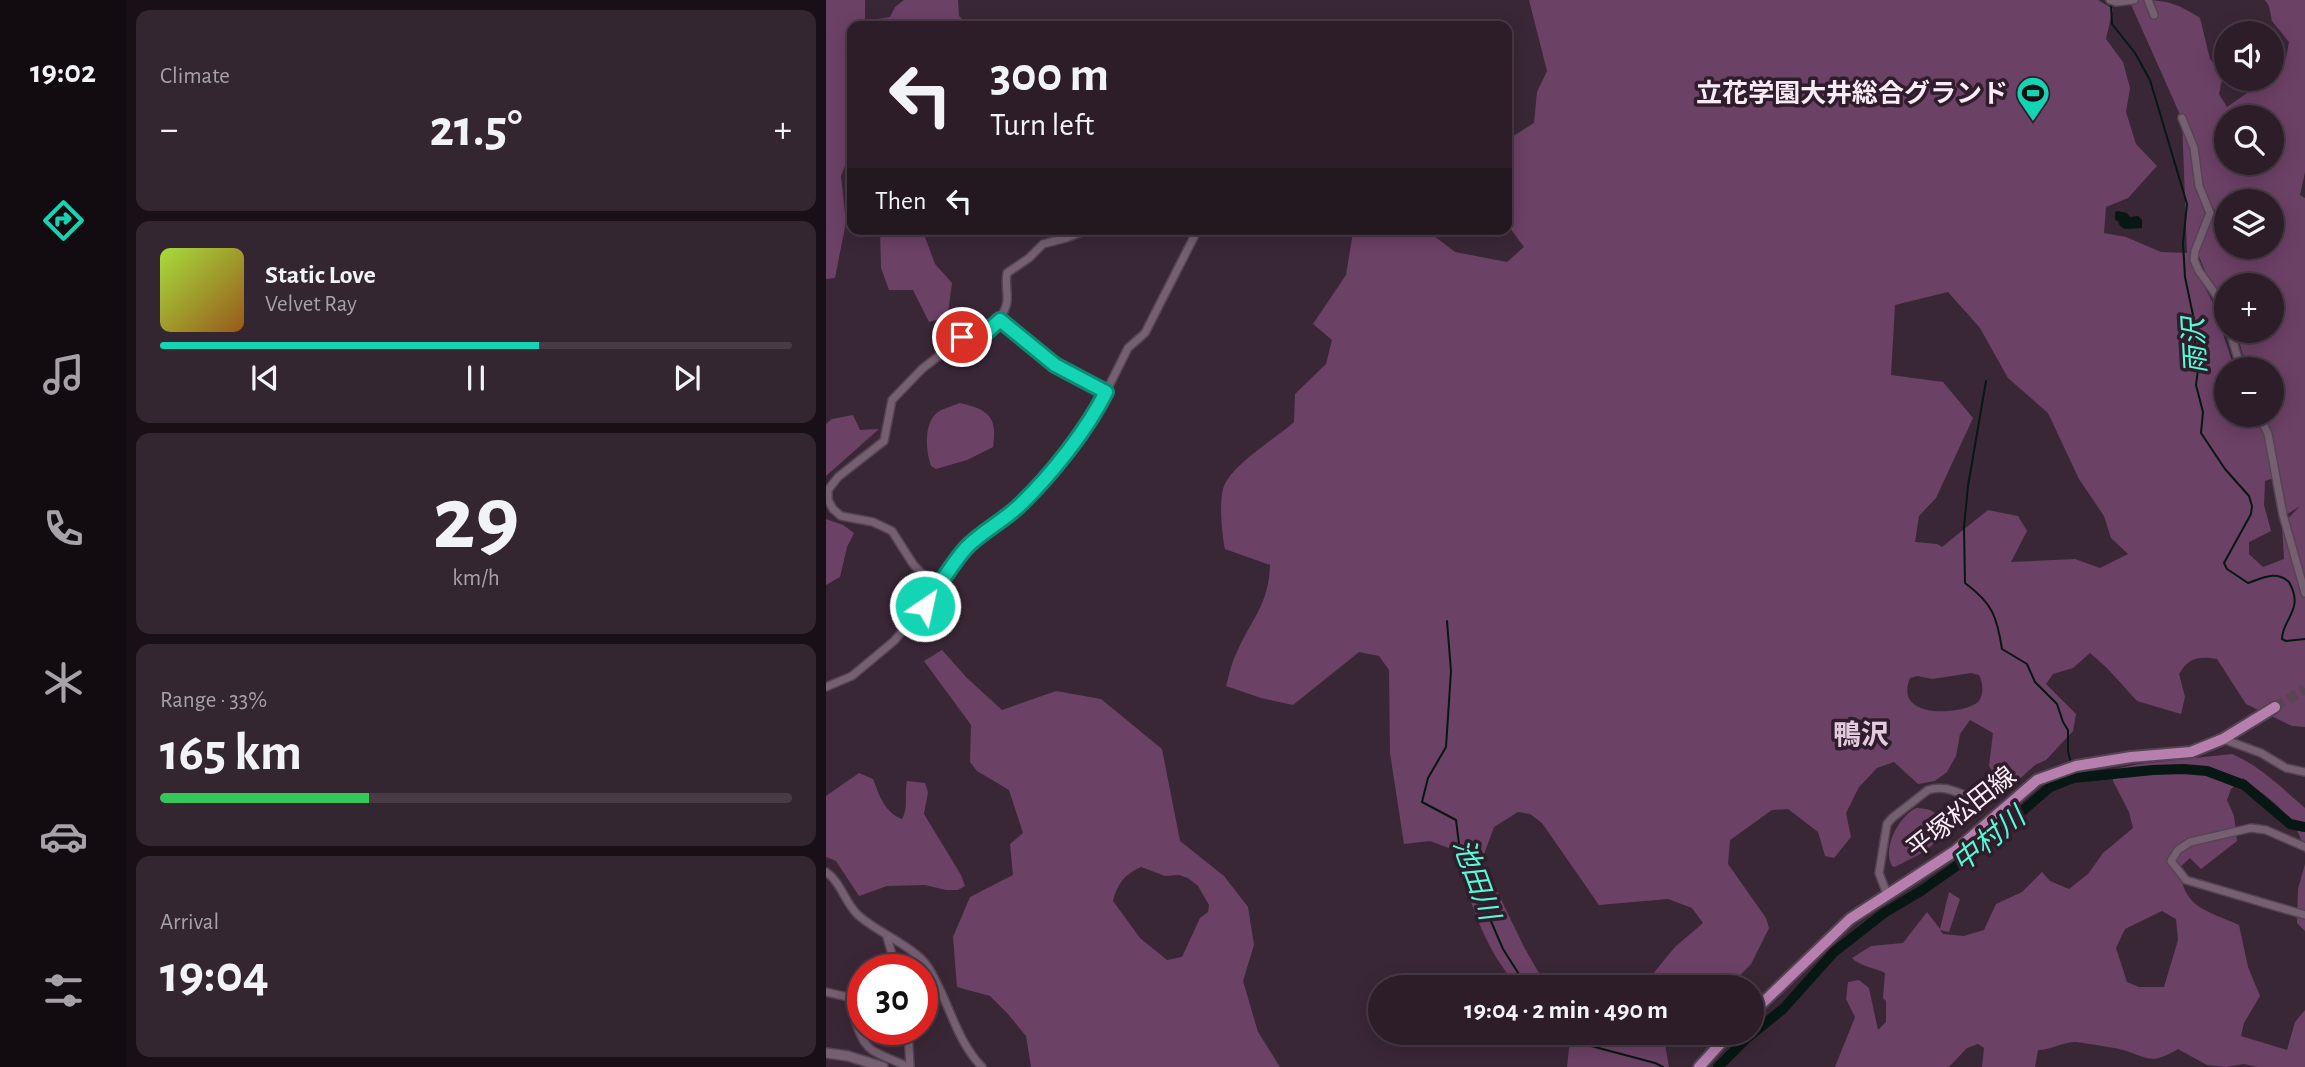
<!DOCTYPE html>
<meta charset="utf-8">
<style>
:root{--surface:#2c1d28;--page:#342630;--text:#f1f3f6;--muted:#a6a2a8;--line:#483b45;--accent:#14d5b3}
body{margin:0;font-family:"Alegreya Sans","Noto Sans JP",sans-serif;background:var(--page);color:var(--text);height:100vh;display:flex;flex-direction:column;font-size:26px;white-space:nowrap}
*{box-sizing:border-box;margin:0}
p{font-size:23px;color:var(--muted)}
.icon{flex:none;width:38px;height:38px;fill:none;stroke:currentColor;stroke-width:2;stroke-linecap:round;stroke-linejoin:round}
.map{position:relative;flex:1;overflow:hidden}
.details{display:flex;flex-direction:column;gap:10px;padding:10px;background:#181016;width:700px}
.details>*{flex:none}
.hud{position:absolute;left:21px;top:21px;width:665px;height:214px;border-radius:14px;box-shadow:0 4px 18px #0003,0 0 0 2px var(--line);background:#2c1d28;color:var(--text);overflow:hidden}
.buttons{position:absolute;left:1388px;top:21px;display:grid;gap:14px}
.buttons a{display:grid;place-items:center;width:70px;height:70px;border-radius:50%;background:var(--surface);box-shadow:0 4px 18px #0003,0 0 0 2px var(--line);font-size:35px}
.speed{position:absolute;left:21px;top:954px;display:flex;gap:14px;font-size:35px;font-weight:700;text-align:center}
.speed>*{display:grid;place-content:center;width:91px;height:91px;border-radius:50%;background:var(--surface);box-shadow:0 4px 18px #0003,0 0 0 2px var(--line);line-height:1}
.speed .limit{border:10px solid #d22;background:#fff;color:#111}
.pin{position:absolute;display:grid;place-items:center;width:60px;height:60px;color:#fff;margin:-30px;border:4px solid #fff;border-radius:50%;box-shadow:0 2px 7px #0007}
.me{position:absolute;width:77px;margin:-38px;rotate:34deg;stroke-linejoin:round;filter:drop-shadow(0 0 5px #0008)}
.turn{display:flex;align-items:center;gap:24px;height:147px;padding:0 28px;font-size:32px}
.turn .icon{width:91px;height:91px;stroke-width:2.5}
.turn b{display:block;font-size:49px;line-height:60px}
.then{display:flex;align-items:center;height:66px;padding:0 28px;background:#0003;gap:14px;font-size:26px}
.big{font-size:52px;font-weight:700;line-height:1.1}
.details .card{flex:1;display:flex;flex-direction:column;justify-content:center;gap:10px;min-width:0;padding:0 24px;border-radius:14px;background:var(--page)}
.details .dial{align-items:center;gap:0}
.dial b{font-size:91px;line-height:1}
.song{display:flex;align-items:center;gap:21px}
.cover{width:84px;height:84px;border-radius:10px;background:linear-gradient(135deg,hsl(80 70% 55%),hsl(30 70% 35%))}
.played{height:7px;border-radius:4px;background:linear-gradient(90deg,var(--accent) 60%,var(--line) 60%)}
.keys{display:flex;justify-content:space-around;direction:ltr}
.heat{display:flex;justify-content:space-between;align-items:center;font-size:38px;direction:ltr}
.charge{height:10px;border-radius:5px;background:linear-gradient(90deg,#34c759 33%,var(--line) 0)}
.trip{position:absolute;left:542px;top:975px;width:396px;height:70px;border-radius:35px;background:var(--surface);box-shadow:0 4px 18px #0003,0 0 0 2px var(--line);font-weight:700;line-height:70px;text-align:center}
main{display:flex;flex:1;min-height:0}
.tabs{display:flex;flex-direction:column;width:126px;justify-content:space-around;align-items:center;background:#120c10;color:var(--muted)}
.tabs .icon{width:49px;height:49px}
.tabs .selected{color:var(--accent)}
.tabs b{font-size:32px;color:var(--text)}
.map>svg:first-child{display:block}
.green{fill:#6c4166;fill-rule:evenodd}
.water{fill:#071713}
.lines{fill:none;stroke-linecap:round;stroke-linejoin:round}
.stream{stroke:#071713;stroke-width:2}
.river{stroke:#071713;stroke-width:10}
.primary-tunnel{stroke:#574553;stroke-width:10;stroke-dasharray:10 5;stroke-linecap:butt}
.minor-casing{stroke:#544452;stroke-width:10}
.tertiary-casing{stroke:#544452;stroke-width:12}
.primary-casing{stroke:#544452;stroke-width:14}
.minor{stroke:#755f71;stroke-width:7}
.tertiary{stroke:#755f71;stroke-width:9}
.primary{stroke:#b77fae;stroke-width:10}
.route-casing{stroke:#0d8a74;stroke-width:18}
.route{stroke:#14d5b3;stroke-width:12}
.labels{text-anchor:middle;stroke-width:7;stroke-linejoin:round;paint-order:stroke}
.poi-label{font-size:26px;font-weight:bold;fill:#f9ecf7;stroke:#2f1d2c;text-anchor:end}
.street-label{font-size:26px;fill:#f9ecf7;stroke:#2f1d2c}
.water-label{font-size:28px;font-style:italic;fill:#52fcd8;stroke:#2f1d2c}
.neighbourhood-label{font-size:28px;font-weight:bold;fill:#e3cade;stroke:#2f1d2c}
</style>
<main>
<nav class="tabs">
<b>19:02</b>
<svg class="icon selected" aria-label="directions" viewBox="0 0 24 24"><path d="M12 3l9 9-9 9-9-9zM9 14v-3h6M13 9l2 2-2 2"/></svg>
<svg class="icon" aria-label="music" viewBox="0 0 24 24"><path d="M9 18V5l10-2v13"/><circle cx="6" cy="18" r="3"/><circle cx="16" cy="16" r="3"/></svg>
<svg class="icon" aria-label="phone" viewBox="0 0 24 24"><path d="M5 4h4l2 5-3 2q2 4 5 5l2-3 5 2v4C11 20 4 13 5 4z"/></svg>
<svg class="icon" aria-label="climate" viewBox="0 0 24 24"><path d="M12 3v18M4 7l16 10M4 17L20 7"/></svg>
<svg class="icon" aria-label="car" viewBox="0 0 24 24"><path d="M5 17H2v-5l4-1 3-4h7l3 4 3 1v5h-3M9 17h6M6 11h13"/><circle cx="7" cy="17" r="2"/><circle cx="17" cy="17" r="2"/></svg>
<svg class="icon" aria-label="filters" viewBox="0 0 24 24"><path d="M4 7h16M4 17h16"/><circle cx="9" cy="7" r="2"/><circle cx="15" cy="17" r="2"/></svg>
</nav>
<section class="details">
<div class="card"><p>Climate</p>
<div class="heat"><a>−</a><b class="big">21.5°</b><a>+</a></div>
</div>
<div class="card">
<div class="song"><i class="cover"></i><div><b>Static Love</b><p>Velvet Ray</p></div></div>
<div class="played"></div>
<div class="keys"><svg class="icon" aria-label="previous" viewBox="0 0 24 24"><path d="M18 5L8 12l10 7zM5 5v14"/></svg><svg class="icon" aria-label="pause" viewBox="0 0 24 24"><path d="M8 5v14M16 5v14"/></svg><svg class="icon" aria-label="next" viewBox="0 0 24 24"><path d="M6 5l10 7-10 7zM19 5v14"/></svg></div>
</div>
<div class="card dial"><b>29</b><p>km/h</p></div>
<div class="card"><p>Range · 33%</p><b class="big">165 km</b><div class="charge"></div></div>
<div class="card"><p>Arrival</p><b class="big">19:04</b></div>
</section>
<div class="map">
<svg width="1479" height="1067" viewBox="0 0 1479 1067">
<rect width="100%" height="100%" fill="#3a2736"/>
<g class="green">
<polygon points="0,0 39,0 39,21 64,17 69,7 78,0 132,0 133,16 144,26 26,26 26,148 15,176 20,222 9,278 0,279"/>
<path d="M703 0H1272L1287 9 1280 39 1297 62 1304 88 1300 112 1310 144 1331 166 1302 198 1280 207 1278 233 1300 237 1335 252 1361 253 1356 119 1303 0C1337 0 1346 0 1374 18L1384 59 1397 75 1393 94 1401 107 1441 79H1446V73L1460 58 1463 42 1446 21 1443 6 1439 0H1479V172L1474 195 1479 198V727L1466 726 1420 704 1391 659C1373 656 1363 657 1353 674L1359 697 1355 714 1311 701 1281 668 1264 653 1247 668 1227 674 1220 684 1250 714 1247 731 1220 760 1209 765 1190 782 1175 786 1163 766 1167 733 1144 720 1134 734 1130 756 1121 772 1109 781 1092 784 1068 762 1051 768 1033 787 1020 813 1025 837 1008 858 999 856 992 832 962 809 946 810 904 840 902 864 940 918 943 928 925 964 903 987H816L849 947 877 923 866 908 842 899 773 905 716 823 704 814 692 812 668 827 656 860 698 947 721 987H693C657 950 644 898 628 850L604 841 578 844 564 753 563 670 553 656 533 652 467 705 435 698 400 686C403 676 405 664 410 654 425 619 443 605 444 565L399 549C396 536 392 496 399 484 410 462 449 439 468 422L469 394 500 364 506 340 487 324 520 275 527 232 532 229H599L629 252 681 262 698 247 681 224V140L708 123 711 92 721 71ZM1400 117H1446V163H1400ZM1400 201H1446V247H1400ZM1389 209 1372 254 1380 273 1400 306V285H1446V331H1410L1421 369H1446V415H1438L1440 421 1431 415H1400V369H1408V367L1386 301 1364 260 1381 211ZM1122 292 1154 328 1182 378 1222 413 1253 479 1278 516 1285 538 1302 554 1274 568 1249 559 1185 562 1201 531 1192 516 1162 510 1116 547 1111 544 1089 542 1093 516 1110 498 1147 418 1117 382 1065 375 1069 305ZM1453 476 1460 515 1474 506 1456 525 1458 559 1437 567 1423 554V542L1445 531 1438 505 1439 481ZM1145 673 1153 675C1157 682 1158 694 1153 701 1142 714 1066 722 1084 678L1091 676 1106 679Z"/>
<polygon points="54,229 96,229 109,264 126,283 122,313 114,319 103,322 87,290 63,290 55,268"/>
<path d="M134 403C162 409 172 417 167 447L141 460 110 469 105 466C100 451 97 423 112 412 118 408 127 406 134 403Z"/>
<polygon points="27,415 34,430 53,429 0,476 0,424 6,419"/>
<polygon points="0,519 17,525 28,533 21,547 14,577 0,585"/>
<path d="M116 650 141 678 176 710 230 691 275 699 336 749 354 841 398 876 422 907 428 945 417 981 432 1032 454 1067H205L200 1036 181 1013 164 996 131 987 127 937 144 897 187 875 184 844 197 833 183 790 151 771 144 762 145 725 98 661ZM315 867 339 876 353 875 362 878 372 886 383 905 382 912 374 918 356 957 341 960 314 938 287 901C291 884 299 874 315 867Z"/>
<path d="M1406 754C1434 766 1456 788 1479 808V854C1472 815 1445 801 1417 778L1405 789 1401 800 1408 816 1411 841 1375 869 1364 858 1354 867C1356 908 1380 910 1413 925L1422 967 1434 996 1418 1023 1415 1036 1461 1050 1469 1022 1479 1010V1067H1431L1418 1064 1400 1067 1381 1065 1352 1049C1322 1067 1322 1056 1293 1049 1285 1047 1258 1043 1250 1042 1236 1042 1225 1050 1212 1050L1209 1067H1156L1158 1048 1152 1044 1141 1048 1123 1067H1009L1029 1017 1020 999 1022 982 1033 980 1043 988 1052 1030 1060 1022V1001L1057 998 1059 973C1050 968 1033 966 1026 958L1045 946 1077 943 1101 912 1114 929 1123 892 1134 899 1123 932 1114 930 1117 934 1138 936 1158 930 1170 904 1196 892 1216 872 1224 881 1243 889 1262 874 1277 853 1307 828 1303 812 1287 781 1288 769 1313 764ZM1336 911 1350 919 1352 940 1338 987H1313L1301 982 1290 948 1299 929Z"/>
<path d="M33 773 47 779C53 795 59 813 76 819 83 807 78 794 81 781L99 783 102 792 98 814 135 875 139 886 132 890H120L99 885 61 886 33 896 10 861 0 857V796Z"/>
<path d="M1090 808C1101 809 1109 809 1113 819 1124 845 1086 857 1069 867L1066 866C1056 847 1073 817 1090 808Z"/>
<polygon points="1479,864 1479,931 1471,923 1472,889"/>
<polygon points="801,1033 854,1033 838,1039 843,1067 741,1067 744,1039 738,1033 789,1033 795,1035"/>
</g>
<polygon class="water" points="1292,211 1301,213 1304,217 1312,216 1316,220 1316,228 1299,229 1294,226 1292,221 1289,220 1289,212"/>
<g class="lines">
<g class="stream">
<path d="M1285 5 1286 24 1309 53 1324 80 1361 204 1357 243 1359 277 1368 320 1369 344 1373 362 1370 385 1377 412 1375 433 1399 469 1423 496 1426 506 1425 514 1398 563 1401 569 1422 583C1437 578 1450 570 1463 582 1479 610 1456 619 1456 639L1460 641 1479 639"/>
<path d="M1160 381 1142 486 1138 527 1139 583C1166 603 1171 616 1176 649L1201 664 1209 682 1231 704 1237 722 1242 730V751L1245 763"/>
<polyline points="621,621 625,671 620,747 602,778 596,802 630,820 633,844 642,868 677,949 701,987"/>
<polyline points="1247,772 1247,778"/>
<polyline points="739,1032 750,1042 829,1063 837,1067"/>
</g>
<polyline class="river" points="892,1067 921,1038 957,1009 1008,952 1058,913 1095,891 1146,855 1224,787 1247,778 1327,770 1357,769 1381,771 1418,785 1464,824 1479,827"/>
<polyline class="primary-tunnel" points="1449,707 1479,689"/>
<defs>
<g id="minor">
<polyline points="1284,0 1290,2 1308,0"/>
<polyline points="1322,0 1328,15"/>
<polyline points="1356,118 1368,148 1373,186 1384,213 1369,251 1368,260 1373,271 1393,299 1400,319"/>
<polyline points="174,320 229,365 280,392"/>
<polyline points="1404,331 1415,369"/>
<polyline points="1433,415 1442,434 1457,515 1479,593"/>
<path d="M110 589 87 564 66 531 47 522 15 516 7 509 2 500V490L12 477 58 441 66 400 96 369 137 337 153 339C164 328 178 319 181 302 182 293 179 283 181 273L203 258 217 244 240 238 263 229"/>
<polyline points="0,687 26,676 68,641 108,594 139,549 152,537 195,505 257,432 269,414 302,348 319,333 372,229"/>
<polyline points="1397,739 1435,753 1460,768 1479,772"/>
<polyline points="1479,847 1440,830 1425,828 1364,842 1352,850 1345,861 1360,880 1479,915"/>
<path d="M0 872C15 882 19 903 32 915 52 933 89 947 102 967 122 998 129 1039 156 1067"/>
<path d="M1061 894 1053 873 1061 824 1066 818 1102 790C1117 785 1128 791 1141 796"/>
<polyline points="61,937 67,958 73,970"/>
<path d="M0 992 26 998C27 1014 32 1040 46 1050 57 1057 71 1061 82 1067"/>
<polyline points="82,1029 84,1067"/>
</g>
<polyline id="tertiary" points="0,1053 22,1056 57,1067"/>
<g id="primary">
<polyline points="926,1013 1024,919 1129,851 1211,780 1250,766 1305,757 1365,752 1397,739 1449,707"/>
<polyline points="873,1067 905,1032"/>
</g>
</defs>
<use href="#minor" class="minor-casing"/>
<use href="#tertiary" class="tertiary-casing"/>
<use href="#primary" class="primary-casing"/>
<use href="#minor" class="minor"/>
<use href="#tertiary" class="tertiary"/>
<use href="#primary" class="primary"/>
</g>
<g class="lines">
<defs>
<path id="route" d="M99 606C113 587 124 566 140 548 156 531 178 521 195 504 225 475 261 430 280 392L229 365 174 320 153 339 136 337"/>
</defs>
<use href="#route" class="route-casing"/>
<use href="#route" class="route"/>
</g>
<defs>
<symbol id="stadium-pin" viewBox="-11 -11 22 30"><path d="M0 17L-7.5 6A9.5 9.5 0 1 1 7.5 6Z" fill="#14d5b3" stroke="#2f1d2c"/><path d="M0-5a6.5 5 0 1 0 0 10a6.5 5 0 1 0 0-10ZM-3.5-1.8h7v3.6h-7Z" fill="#111"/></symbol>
</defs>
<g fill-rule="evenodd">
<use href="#stadium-pin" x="1188" y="74" width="38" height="52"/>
</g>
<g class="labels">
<g class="poi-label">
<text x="1182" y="102">立花学園大井総合グランド</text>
</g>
<g class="street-label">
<text transform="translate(1135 812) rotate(-38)" y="9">平塚松田線</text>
</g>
<g class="water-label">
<text transform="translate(1368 346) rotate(-93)" y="10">雨沢</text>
<text transform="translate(1162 839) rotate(-39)" y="10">中村川</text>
<text transform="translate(651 879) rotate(70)" y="10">池田川</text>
</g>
<g class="neighbourhood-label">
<text x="1035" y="744">鴨沢</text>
</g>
</g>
</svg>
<div class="buttons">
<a><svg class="icon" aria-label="sound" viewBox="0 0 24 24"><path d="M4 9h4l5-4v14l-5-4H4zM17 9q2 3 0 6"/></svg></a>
<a><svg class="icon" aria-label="search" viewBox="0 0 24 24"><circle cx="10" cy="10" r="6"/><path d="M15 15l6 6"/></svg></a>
<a><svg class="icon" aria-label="layers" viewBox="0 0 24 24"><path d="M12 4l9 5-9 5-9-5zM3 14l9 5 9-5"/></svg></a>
<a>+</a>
<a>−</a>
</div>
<div class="speed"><div class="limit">30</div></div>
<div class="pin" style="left:136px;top:337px;background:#d93025"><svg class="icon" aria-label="arrive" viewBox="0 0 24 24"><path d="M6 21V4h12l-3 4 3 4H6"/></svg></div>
<svg class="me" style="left:99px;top:606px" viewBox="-20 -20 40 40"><circle r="17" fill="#14d5b3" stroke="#fff" stroke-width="3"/><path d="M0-11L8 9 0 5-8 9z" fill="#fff"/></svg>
<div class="trip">19:04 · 2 min · 490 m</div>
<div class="hud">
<div class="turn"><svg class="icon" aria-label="left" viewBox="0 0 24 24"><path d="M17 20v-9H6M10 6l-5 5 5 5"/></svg><div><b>300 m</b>Turn left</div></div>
<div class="then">Then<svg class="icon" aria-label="left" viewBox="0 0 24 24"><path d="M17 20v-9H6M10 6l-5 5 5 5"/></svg></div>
</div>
</div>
</main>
